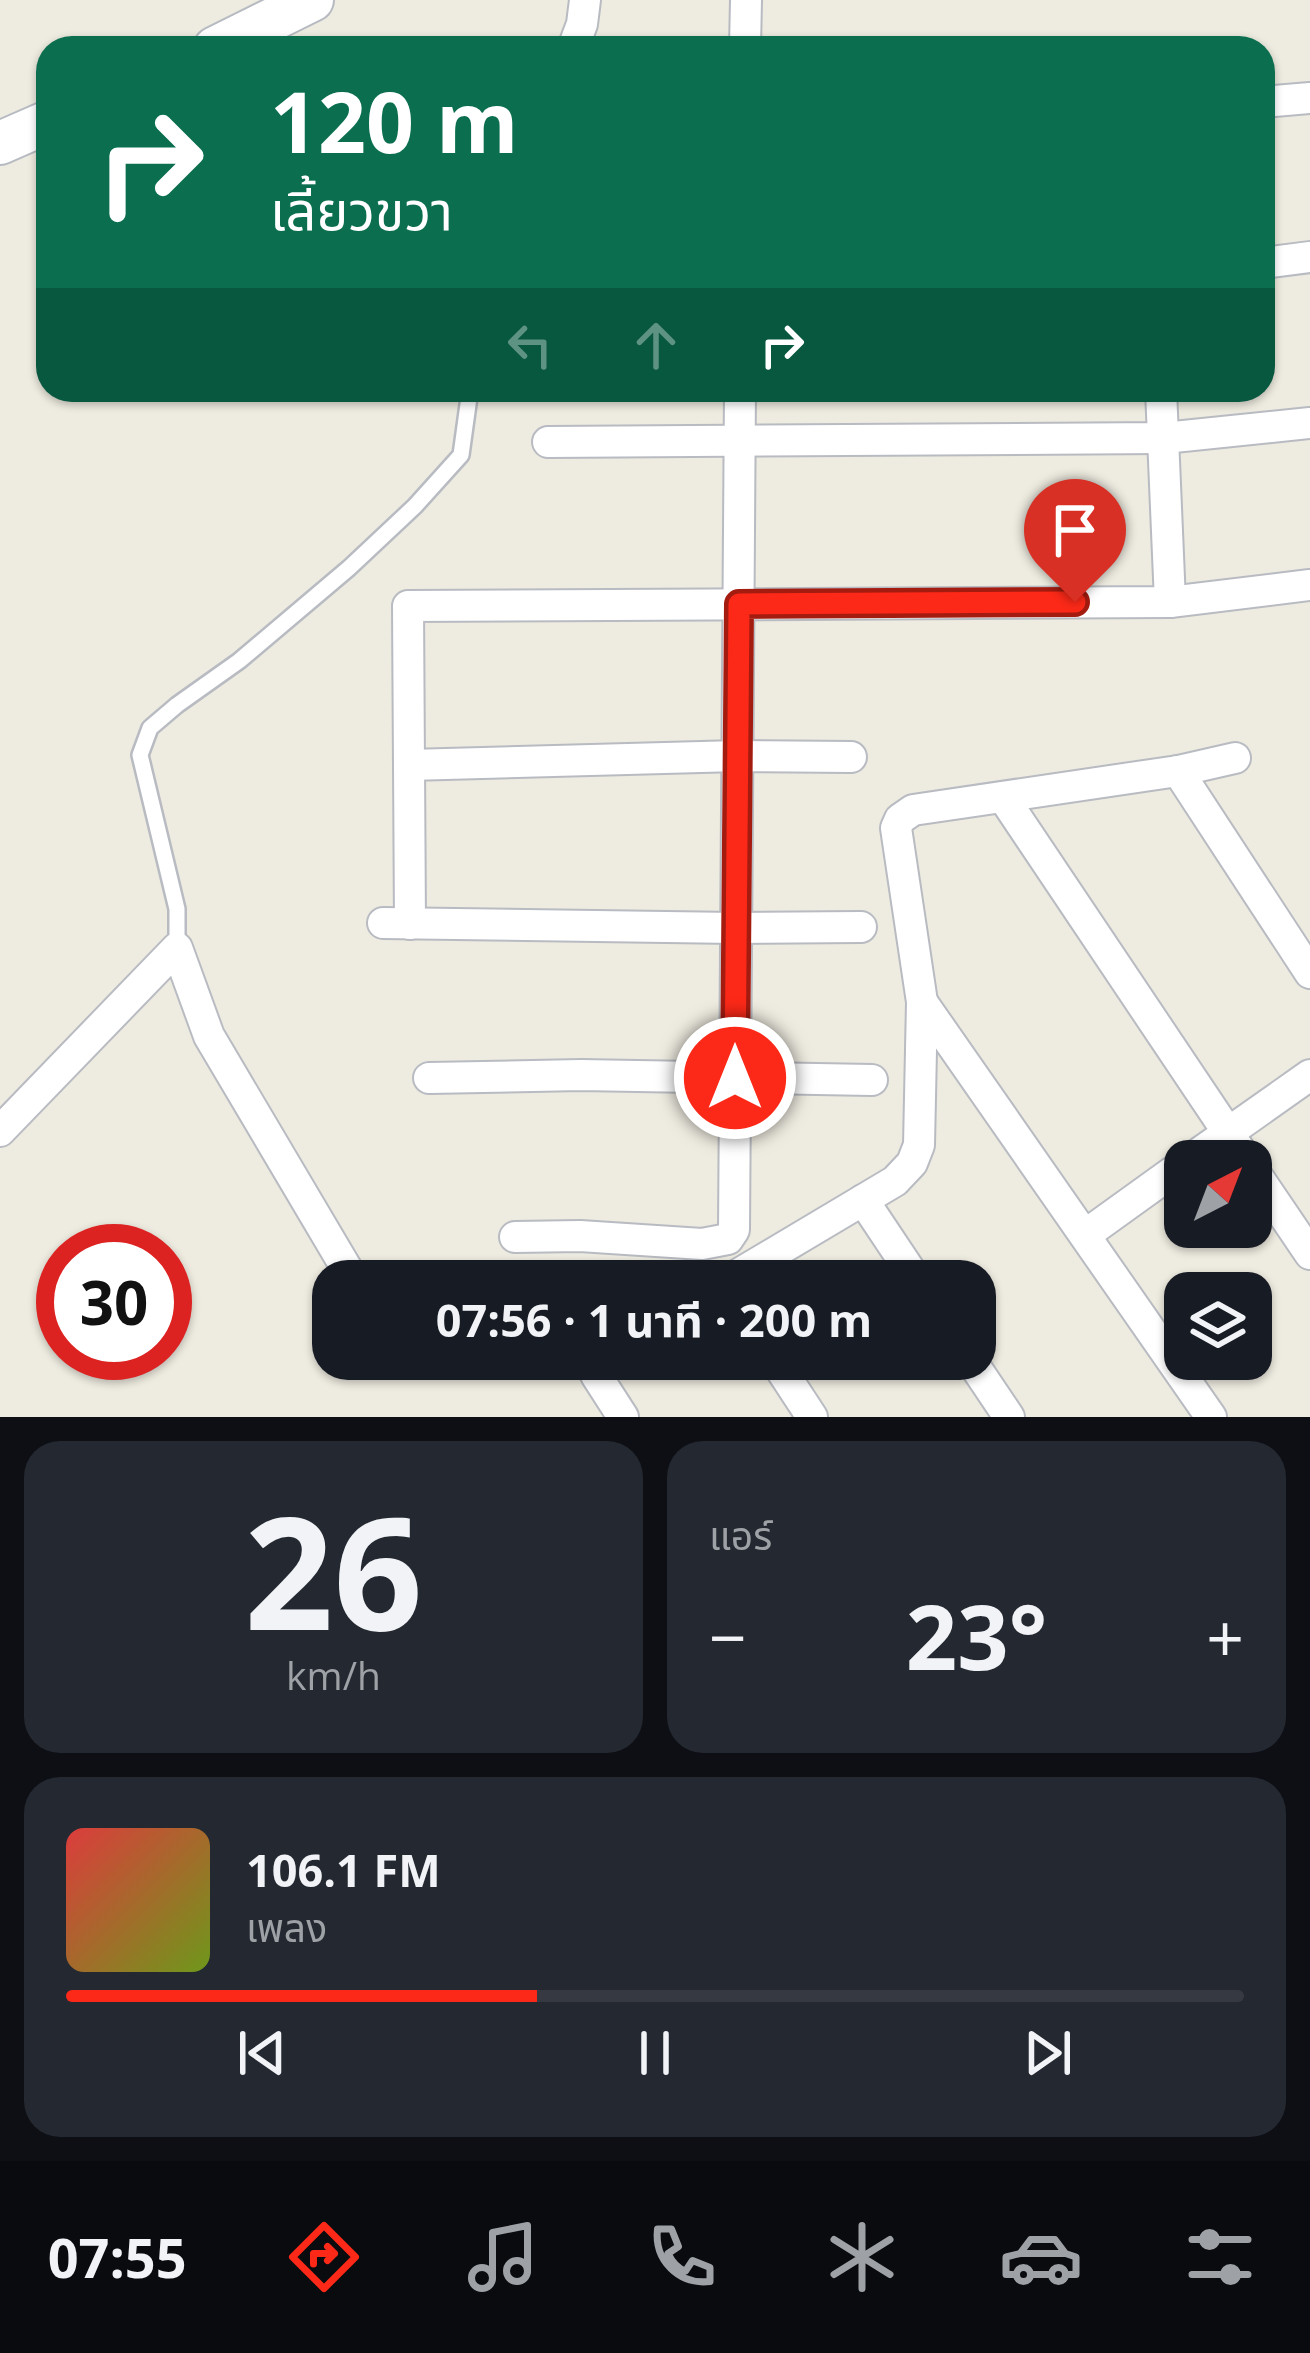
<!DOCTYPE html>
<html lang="th">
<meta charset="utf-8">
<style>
:root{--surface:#171b24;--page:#242831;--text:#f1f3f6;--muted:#9ea1a6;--line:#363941;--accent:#fc2918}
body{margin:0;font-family:"Open Sans","Noto Sans Thai",sans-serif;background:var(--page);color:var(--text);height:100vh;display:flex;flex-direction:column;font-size:45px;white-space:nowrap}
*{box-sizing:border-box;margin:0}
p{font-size:39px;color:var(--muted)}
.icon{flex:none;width:66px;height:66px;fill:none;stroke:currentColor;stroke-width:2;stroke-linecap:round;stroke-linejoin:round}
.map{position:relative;height:1417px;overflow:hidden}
.drawer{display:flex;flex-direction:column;gap:24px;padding:24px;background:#0d0f14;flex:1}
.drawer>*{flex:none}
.top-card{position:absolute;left:36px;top:36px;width:1239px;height:366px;border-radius:36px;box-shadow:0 3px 9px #0004;background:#0b6e4f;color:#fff;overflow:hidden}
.needle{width:78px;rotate:42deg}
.buttons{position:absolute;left:1164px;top:1140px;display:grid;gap:24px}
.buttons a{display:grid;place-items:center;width:108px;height:108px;border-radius:24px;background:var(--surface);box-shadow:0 3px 9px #0004;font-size:60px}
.speed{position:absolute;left:36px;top:1224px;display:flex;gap:24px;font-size:60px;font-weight:700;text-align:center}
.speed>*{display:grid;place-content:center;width:156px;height:156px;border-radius:50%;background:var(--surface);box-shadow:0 3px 9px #0004;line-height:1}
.speed .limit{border:18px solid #d22;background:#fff;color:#111}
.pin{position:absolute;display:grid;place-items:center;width:102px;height:102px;color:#fff;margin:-123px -51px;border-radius:50% 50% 50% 0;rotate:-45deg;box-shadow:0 0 12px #0007}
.pin .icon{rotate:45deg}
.me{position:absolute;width:132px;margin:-66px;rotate:0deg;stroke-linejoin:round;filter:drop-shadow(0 0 9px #0008)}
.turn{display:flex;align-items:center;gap:42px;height:252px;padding:0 36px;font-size:54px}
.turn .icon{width:156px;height:156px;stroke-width:2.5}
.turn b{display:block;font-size:84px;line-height:102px}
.lanes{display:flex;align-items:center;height:114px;padding:0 36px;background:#0003;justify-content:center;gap:60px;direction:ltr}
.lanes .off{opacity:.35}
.big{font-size:90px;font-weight:700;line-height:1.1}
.drawer .widget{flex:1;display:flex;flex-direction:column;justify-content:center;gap:18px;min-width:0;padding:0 42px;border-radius:36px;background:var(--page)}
.drawer .dial{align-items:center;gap:0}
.dial b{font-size:156px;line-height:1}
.song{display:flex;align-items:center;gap:36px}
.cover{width:144px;height:144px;border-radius:18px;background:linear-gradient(135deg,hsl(0 70% 55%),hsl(80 70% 35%))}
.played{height:12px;border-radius:6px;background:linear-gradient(90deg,var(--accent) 40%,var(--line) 40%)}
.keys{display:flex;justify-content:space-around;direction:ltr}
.heat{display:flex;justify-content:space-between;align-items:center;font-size:66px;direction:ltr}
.drawer .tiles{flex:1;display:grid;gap:24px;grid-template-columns:1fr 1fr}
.widget:last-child{grid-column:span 2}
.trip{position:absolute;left:312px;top:1260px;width:684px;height:120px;border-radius:36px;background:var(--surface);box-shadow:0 3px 9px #0004;font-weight:700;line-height:120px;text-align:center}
.menu{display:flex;height:192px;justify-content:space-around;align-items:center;background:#090b0e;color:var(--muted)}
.menu .icon{width:84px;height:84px}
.menu .on{color:var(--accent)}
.menu b{font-size:54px;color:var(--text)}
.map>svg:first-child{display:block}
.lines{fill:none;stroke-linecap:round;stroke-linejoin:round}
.lane-casing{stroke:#b8bbc1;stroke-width:20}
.street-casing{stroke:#b8bbc1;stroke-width:34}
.secondary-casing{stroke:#b6bac1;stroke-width:46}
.lane{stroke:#fff;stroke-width:15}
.street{stroke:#fff;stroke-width:30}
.secondary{stroke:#fff;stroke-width:42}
.route-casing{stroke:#a41b10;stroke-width:30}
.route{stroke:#fc2918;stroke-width:21}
</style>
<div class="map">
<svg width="1310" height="1417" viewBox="0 0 1310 1417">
<rect width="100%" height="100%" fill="#eeebe0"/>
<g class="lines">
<defs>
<polyline id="lane" points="177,948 177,909 140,755 150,728 177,705 239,661 349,568 415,506 461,455 470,390"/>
<g id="street">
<polyline points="573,48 582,24 585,0"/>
<polyline points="745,48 746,0"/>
<polyline points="1263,102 1310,98"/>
<polyline points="1263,263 1310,257"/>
<polyline points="1161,390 1170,602"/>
<polyline points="548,442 1164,438 1310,423"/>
<polyline points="409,765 738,756 851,757"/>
<polyline points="1178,771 1310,973"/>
<polyline points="1003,797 1247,1161"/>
<polyline points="383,923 736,928 861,927"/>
<polyline points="410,924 408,606 1170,602 1310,585"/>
<polyline points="922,1002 1211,1417"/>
<polyline points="429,1078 581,1075 872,1080"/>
<polyline points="0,1131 177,948 209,1036 354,1281"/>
<polyline points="1188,1161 1310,1075"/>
<polyline points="1251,1167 1310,1254"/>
<polyline points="863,1200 917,1281"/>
<polyline points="1085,1235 1185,1163"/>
<polyline points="515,1237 580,1236 702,1244 728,1239 734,1230 740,390"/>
<polyline points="727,1281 895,1181 912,1163 919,1145 922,1002 896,828 900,819 913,810 1178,771 1235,758"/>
<polyline points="603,1359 596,1375 623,1417"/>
<polyline points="774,1359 812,1417"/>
<polyline points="970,1359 1009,1417"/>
</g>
<g id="secondary">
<polyline points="215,48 312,0"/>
<polyline points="0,143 48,122"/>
</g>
</defs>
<use href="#lane" class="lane-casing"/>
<use href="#street" class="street-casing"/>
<use href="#secondary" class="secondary-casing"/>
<use href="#lane" class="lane"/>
<use href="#street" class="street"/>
<use href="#secondary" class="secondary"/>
</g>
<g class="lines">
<defs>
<polyline id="route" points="735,1078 739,604 1075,602"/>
</defs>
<use href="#route" class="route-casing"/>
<use href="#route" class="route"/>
</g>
</svg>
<div class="buttons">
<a><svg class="needle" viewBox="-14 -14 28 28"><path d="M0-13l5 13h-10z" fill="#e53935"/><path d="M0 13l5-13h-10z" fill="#9ea1a6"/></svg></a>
<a><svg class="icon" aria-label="layers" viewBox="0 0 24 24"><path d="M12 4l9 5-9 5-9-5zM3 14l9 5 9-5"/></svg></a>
</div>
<div class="speed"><div class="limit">30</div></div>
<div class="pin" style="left:1075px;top:602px;background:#d93025"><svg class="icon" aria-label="arrive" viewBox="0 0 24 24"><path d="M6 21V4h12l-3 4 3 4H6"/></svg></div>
<svg class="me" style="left:735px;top:1078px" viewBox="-20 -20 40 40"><circle r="17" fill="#fc2918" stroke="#fff" stroke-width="3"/><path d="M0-11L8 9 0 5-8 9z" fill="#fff"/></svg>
<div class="trip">07:56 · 1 นาที · 200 m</div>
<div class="top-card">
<div class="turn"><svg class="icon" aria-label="right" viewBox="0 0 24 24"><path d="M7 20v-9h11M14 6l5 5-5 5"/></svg><div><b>120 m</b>เลี้ยวขวา</div></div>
<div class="lanes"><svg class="icon off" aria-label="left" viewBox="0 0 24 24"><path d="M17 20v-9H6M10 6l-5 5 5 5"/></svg><svg class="icon off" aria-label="ahead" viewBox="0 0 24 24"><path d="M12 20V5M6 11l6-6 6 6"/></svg><svg class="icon" aria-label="right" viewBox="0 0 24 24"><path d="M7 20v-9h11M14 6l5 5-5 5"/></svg></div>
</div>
</div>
<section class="drawer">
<div class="tiles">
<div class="widget dial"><b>26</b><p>km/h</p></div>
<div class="widget"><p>แอร์</p>
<div class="heat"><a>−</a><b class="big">23°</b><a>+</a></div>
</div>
<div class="widget">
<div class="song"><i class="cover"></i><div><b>106.1 FM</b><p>เพลง</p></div></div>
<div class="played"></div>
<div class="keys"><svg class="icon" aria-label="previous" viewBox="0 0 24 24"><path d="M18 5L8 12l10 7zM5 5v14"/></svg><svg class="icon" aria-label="pause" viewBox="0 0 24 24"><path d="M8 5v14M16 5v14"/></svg><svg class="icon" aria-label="next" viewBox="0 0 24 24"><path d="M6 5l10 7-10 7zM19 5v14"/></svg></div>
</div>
</div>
</section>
<nav class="menu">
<b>07:55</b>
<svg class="icon on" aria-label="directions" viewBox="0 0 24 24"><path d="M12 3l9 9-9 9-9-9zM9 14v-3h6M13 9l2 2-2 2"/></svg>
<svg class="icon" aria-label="music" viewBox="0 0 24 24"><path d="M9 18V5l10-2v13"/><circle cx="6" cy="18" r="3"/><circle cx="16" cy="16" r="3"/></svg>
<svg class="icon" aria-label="phone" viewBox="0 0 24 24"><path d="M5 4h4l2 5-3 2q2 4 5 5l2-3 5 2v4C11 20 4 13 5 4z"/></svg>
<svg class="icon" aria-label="climate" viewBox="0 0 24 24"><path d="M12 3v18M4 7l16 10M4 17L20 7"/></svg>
<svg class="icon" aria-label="car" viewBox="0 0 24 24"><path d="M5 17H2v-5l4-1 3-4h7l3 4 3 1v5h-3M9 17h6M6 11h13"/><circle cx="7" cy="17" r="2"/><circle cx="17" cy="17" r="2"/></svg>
<svg class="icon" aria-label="filters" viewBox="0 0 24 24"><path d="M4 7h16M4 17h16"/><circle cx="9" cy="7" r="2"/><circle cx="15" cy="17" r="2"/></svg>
</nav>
